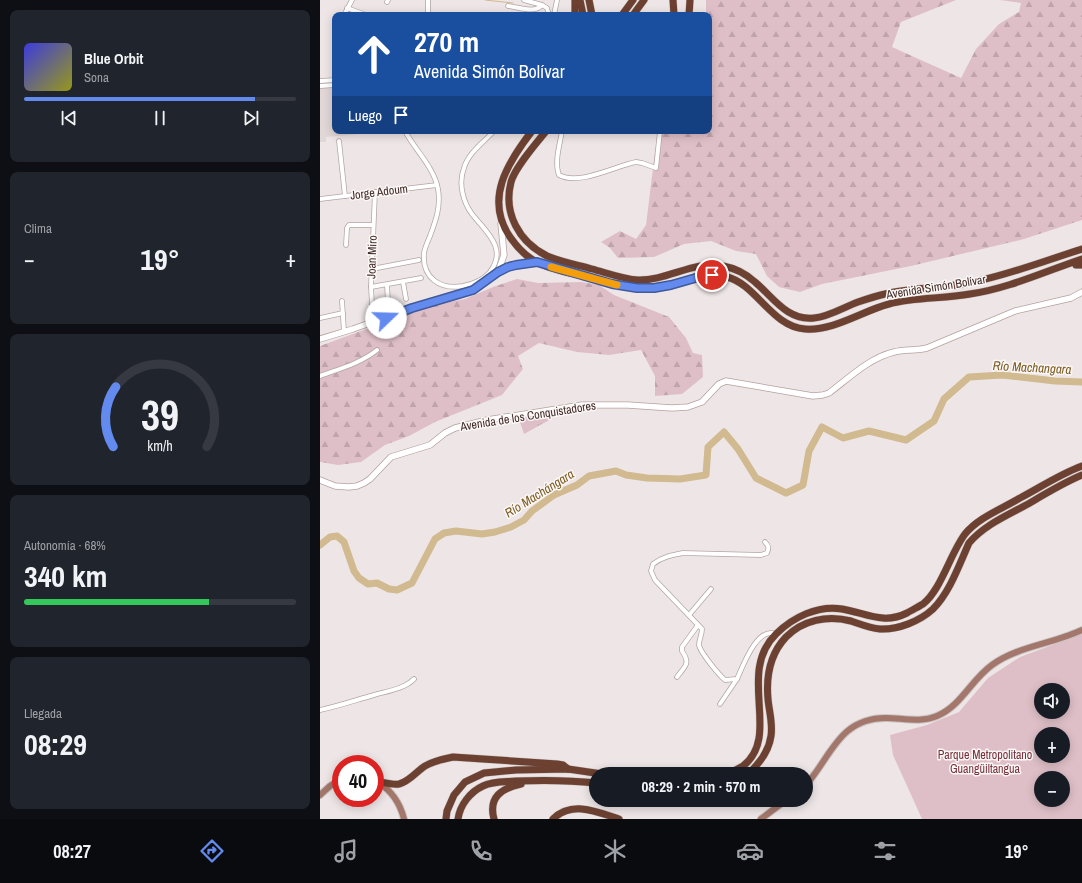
<!DOCTYPE html>
<html lang="es">
<meta charset="utf-8">
<style>
:root{--surface:#171b24;--page:#20242c;--text:#f1f3f6;--muted:#9ea1a6;--line:#363941;--accent:#638aef}
body{margin:0;font-family:"Archivo Narrow",sans-serif;background:var(--page);color:var(--text);height:100vh;display:flex;flex-direction:column;font-size:15px;white-space:nowrap}
*{box-sizing:border-box;margin:0}
p{font-size:13px;color:var(--muted)}
.icon{flex:none;width:22px;height:22px;fill:none;stroke:currentColor;stroke-width:2;stroke-linecap:round;stroke-linejoin:round}
.map{position:relative;flex:1;overflow:hidden}
.sheet{display:flex;flex-direction:column;gap:10px;padding:10px;background:#0d0f14;width:320px}
.sheet>*{flex:none}
.top-card{position:absolute;left:12px;top:12px;width:380px;height:122px;border-radius:8px;box-shadow:0 2px 10px #0003;background:#1a4fa0;color:#fff;overflow:hidden}
.tools{position:absolute;left:714px;top:683px;display:grid;gap:8px}
.tools a{display:grid;place-items:center;width:36px;height:36px;border-radius:50%;background:var(--surface);box-shadow:0 2px 10px #0003;font-size:20px}
.speed{position:absolute;left:12px;top:755px;display:flex;gap:8px;font-size:20px;font-weight:700;text-align:center}
.speed>*{display:grid;place-content:center;width:52px;height:52px;border-radius:50%;background:var(--surface);box-shadow:0 2px 10px #0003;line-height:1}
.speed .limit{border:6px solid #d22;background:#fff;color:#111}
.pin{position:absolute;display:grid;place-items:center;width:34px;height:34px;color:#fff;margin:-17px;border:2px solid #fff;border-radius:50%;box-shadow:0 1px 4px #0007}
.me{position:absolute;width:44px;margin:-22px;rotate:69deg;stroke-linejoin:round;filter:drop-shadow(0 0 3px #0008)}
.turn{display:flex;align-items:center;gap:14px;height:84px;padding:0 16px;font-size:18px}
.turn .icon{width:52px;height:52px;stroke-width:2.5}
.turn b{display:block;font-size:28px;line-height:34px}
.then{display:flex;align-items:center;height:38px;padding:0 16px;background:#0003;gap:8px;font-size:15px}
.big{font-size:30px;font-weight:700;line-height:1.1}
.sheet .tile{flex:1;display:flex;flex-direction:column;justify-content:center;gap:6px;min-width:0;padding:0 14px;border-radius:8px;background:var(--page)}
.sheet .dial{align-items:center;gap:0}
.dial svg{height:104px;overflow:visible;fill:none;stroke:var(--line);stroke-width:7;stroke-linecap:round;text-anchor:middle}
.dial text{fill:var(--text);stroke:none}
.song{display:flex;align-items:center;gap:12px}
.cover{width:48px;height:48px;border-radius:6px;background:linear-gradient(135deg,hsl(240 70% 55%),hsl(60 70% 35%))}
.played{height:4px;border-radius:2px;background:linear-gradient(90deg,var(--accent) 85%,var(--line) 85%)}
.keys{display:flex;justify-content:space-around;direction:ltr}
.heat{display:flex;justify-content:space-between;align-items:center;font-size:22px;direction:ltr}
.charge{height:6px;border-radius:3px;background:linear-gradient(90deg,#34c759 68%,var(--line) 0)}
.trip{position:absolute;left:269px;top:767px;width:224px;height:40px;border-radius:20px;background:var(--surface);box-shadow:0 2px 10px #0003;font-weight:700;line-height:40px;text-align:center}
.menu{display:flex;height:64px;justify-content:space-around;align-items:center;background:#090b0e;color:var(--muted)}
.menu .icon{width:28px;height:28px}
.menu .current{color:var(--accent)}
.menu b{font-size:18px;color:var(--text)}
main{display:flex;flex:1;min-height:0}
.map>svg:first-child{display:block}
.built{fill:#e2d7d7}
.grass{fill:url(#grass-tufts)}
.forest{fill:url(#forest-firs)}
.park{fill:#dfbfc7;fill-rule:evenodd}
.lines{fill:none;stroke-linecap:round;stroke-linejoin:round}
.stream{stroke:#d1b990;stroke-width:1}
.river{stroke:#d1b990;stroke-width:7}
.street-casing{stroke:#b3a6a4;stroke-width:5.5}
.secondary-casing{stroke:#b4a19e;stroke-width:7}
.primary-casing{stroke:#cac3c2;stroke-width:8}
.highway-casing{stroke:#cac3c2;stroke-width:8}
.street{stroke:#fff;stroke-width:4}
.secondary{stroke:#fff;stroke-width:5.5}
.primary{stroke:#a3776b;stroke-width:6}
.highway{stroke:#6c4131;stroke-width:7}
.route-casing{stroke:#405a9b;stroke-width:10}
.route{stroke:#638aef;stroke-width:7}
.slow{stroke:#f59e0b;stroke-width:7}
.labels{text-anchor:middle;stroke-width:3;stroke-linejoin:round;paint-order:stroke}
.street-label{font-size:12px;fill:#402a25;stroke:#fbf7f7}
.park-label{font-size:12px;fill:#772f39;stroke:#fbf7f7}
.water-label{font-size:13px;font-style:italic;fill:#7c5b1f;stroke:#fbf7f7}
</style>
<main>
<section class="sheet">
<div class="tile">
<div class="song"><i class="cover"></i><div><b>Blue Orbit</b><p>Sona</p></div></div>
<div class="played"></div>
<div class="keys"><svg class="icon" aria-label="previous" viewBox="0 0 24 24"><path d="M18 5L8 12l10 7zM5 5v14"/></svg><svg class="icon" aria-label="pause" viewBox="0 0 24 24"><path d="M8 5v14M16 5v14"/></svg><svg class="icon" aria-label="next" viewBox="0 0 24 24"><path d="M6 5l10 7-10 7zM19 5v14"/></svg></div>
</div>
<div class="tile"><p>Clima</p>
<div class="heat"><a>−</a><b class="big">19°</b><a>+</a></div>
</div>
<div class="tile dial"><svg viewBox="0 0 100 80">
<path d="M14 69A42 42 0 1 1 86 69"/>
<path d="M14 69A42 42 0 0 1 16 23" stroke="#638aef"/>
<text x="50" y="56" font-size="32" font-weight="700">39</text>
<text x="50" y="72" font-size="11">km/h</text>
</svg></div>
<div class="tile"><p>Autonomía · 68%</p><b class="big">340 km</b><div class="charge"></div></div>
<div class="tile"><p>Llegada</p><b class="big">08:29</b></div>
</section>
<div class="map">
<svg width="762" height="819" viewBox="0 0 762 819">
<defs>
<pattern id="grass-tufts" width="24" height="20" patternUnits="userSpaceOnUse"><rect width="24" height="20" fill="#dfbfc7"/><path d="M3 7l-1-3M5 7V3M7 7l1-3M15 17l-1-3M17 17v-4M19 17l1-3" fill="none" stroke="#c0a4ab"/></pattern>
<pattern id="forest-firs" width="22" height="20" patternUnits="userSpaceOnUse"><rect width="22" height="20" fill="#dfbfc7"/><path d="M5 1l3.5 6h-7zM16 11l3.5 6h-7z" fill="#c0a4ab"/></pattern>
</defs>
<rect width="100%" height="100%" fill="#eee6e6"/>
<polygon class="built" points="15,86 15,131 77,131 6,137 6,142 0,142 0,87"/>
<polygon class="grass" points="233,413 233,418 204,434 200,422 202,418"/>
<g class="forest">
<polygon points="386,0 636,0 581,22 572,47 641,78 656,49 679,24 699,12 701,3 680,0 762,0 762,220 704,239 591,266 502,284 480,292 459,287 447,276 436,254 416,251 391,241 364,244 334,257 298,258 290,248 281,242 300,231 316,239 326,225 335,152 341,132 343,131 389,131 389,15 386,15"/>
<polygon points="197,279 218,283 261,282 279,285 294,295 349,317 366,338 373,353 382,355 383,377 362,394 335,396 335,376 321,350 289,355 257,352 219,343 198,356 203,369 182,395 115,422 89,436 65,445 41,462 18,465 0,462 0,346 112,305 145,299 173,287"/>
</g>
<path class="park" d="M762 634V819H602L573 755 570 735 607 725 639 712 668 678 700 657ZM721 690H743V712H721ZM721 734H743V756H721ZM721 778H743V800H721Z"/>
<g class="lines">
<polyline class="stream" points="165,0 193,3"/>
<polyline class="river" points="0,545 10,537 17,536 24,542 34,571 39,578 48,584 57,583 69,589 77,590 92,583 115,539 124,533 136,531 162,534 175,532 191,527 204,520 212,511 234,495 257,485 269,476 296,471 306,475 327,478 360,479 386,475 388,447 404,432 418,449 436,478 466,493 483,485 489,451 502,427 523,438 549,431 586,440 614,421 624,399 649,377 682,375 735,381 762,382"/>
<defs>
<g id="street">
<polyline points="108,0 108,15"/>
<polyline points="204,0 222,5 227,8 229,15"/>
<polyline points="67,2 68,0"/>
<path d="M188 6C198 7 215 14 222 5"/>
<polyline points="27,8 46,15"/>
<polyline points="24,15 32,0"/>
<polyline points="234,15 237,0"/>
<polyline points="0,81 15,80"/>
<polyline points="0,86 15,85"/>
<path d="M85 131C95 150 114 167 118 189 121 206 116 220 110 236 108 241 105 247 104 253 102 278 120 290 143 286 153 284 163 280 170 272 188 248 166 232 152 214 143 202 138 183 144 168 148 153 164 142 174 131"/>
<path d="M242 131C240 144 234 162 239 175 259 186 295 166 316 162L322 163 336 168 340 131"/>
<polyline points="19,141 25,196"/>
<polyline points="0,199 117,185"/>
<polyline points="26,245 27,228 29,225 53,225"/>
<polyline points="52,269 99,260"/>
<polyline points="83,282 86,299"/>
<polyline points="67,285 68,303"/>
<polyline points="51,287 101,278"/>
<polyline points="22,301 24,332"/>
<polyline points="0,318 23,313"/>
<polyline points="53,322 51,287 55,192"/>
<path d="M0 376C19 369 41 363 57 350"/>
<path d="M445 542C449 546 449 548 447 553L441 555 363 553C352 555 342 557 333 564L331 571 335 580 382 629C382 635 379 639 379 645 380 652 399 675 405 680L417 679C423 666 437 626 456 634"/>
<polyline points="369,615 391,589"/>
<path d="M357 677C365 666 371 664 362 651V647L378 625"/>
<polyline points="400,704 417,679"/>
<path d="M0 710C19 706 36 700 54 695 68 691 84 689 94 679"/>
</g>
<g id="secondary">
<polyline points="178,272 184,255 181,224"/>
<polyline points="0,339 33,329 92,308 153,290 178,272 188,267 217,262"/>
<path d="M0 480 15 486 29 487 37 486 44 483 50 479 71 457 110 445 125 433 135 428 167 420 262 405H308L352 408 368 407 382 402 399 384 406 381 493 396 503 395 509 393C529 378 549 358 574 352 585 349 596 351 607 348L695 311 751 298 762 292"/>
</g>
<g id="primary">
<path d="M58 782C72 791 80 803 84 819"/>
<path d="M486 785C511 757 519 718 566 718 582 718 601 723 617 716 641 706 651 680 672 665 698 646 733 644 762 630"/>
<polyline points="0,795 10,786 21,779"/>
<polyline points="441,819 466,800"/>
</g>
<g id="highway">
<polyline points="255,0 255,15"/>
<polyline points="260,0 263,15"/>
<polyline points="269,0 272,15"/>
<polyline points="353,0 354,15"/>
<polyline points="302,15 313,0"/>
<polyline points="313,15 324,0"/>
<polyline points="369,15 370,0"/>
<path d="M212 131C188 162 164 199 190 237 197 247 206 257 217 262 229 269 245 272 259 275 283 282 306 289 331 288 357 288 381 270 407 277 436 284 452 327 485 329 514 331 542 311 569 304 596 297 623 299 650 294 687 289 726 271 762 259"/>
<path d="M226 131C216 144 195 167 191 182 183 213 199 242 227 256 241 262 258 265 272 269 287 273 303 279 318 280 347 281 374 260 403 266 415 268 426 274 435 282 453 297 467 321 494 318 509 317 524 307 538 302 547 299 556 296 565 294 592 287 621 289 648 283 686 276 724 261 762 249"/>
<polyline points="756,265 762,265"/>
<path d="M407 774C412 772 418 769 423 766 462 736 416 673 456 634 473 617 498 605 522 609 546 613 563 625 587 613 592 610 598 607 603 604 621 590 630 554 645 534 659 517 682 509 700 498 721 487 740 474 762 466"/>
<path d="M428 774C439 764 449 751 451 736 453 723 449 711 448 699 446 677 450 654 466 637 483 620 507 615 531 621 540 624 550 628 560 629 578 630 600 621 613 609 630 592 639 565 649 543 664 525 688 515 708 504 725 494 743 483 762 475"/>
<path d="M56 781C63 782 71 785 79 784 89 782 97 771 105 766 114 761 123 759 133 757L237 764 243 765 248 769"/>
<polyline points="126,819 127,811 134,795 145,782 164,773 196,770 248,769 282,774"/>
<path d="M138 819C140 805 150 792 163 786 173 781 185 782 196 781 223 780 249 780 276 783"/>
<path d="M174 819C168 797 182 788 201 784"/>
<path d="M233 819C252 800 278 812 299 819"/>
</g>
</defs>
<use href="#street" class="street-casing"/>
<use href="#secondary" class="secondary-casing"/>
<use href="#primary" class="primary-casing"/>
<use href="#highway" class="highway-casing"/>
<use href="#street" class="street"/>
<use href="#secondary" class="secondary"/>
<use href="#primary" class="primary"/>
<use href="#highway" class="highway"/>
</g>
<g class="lines">
<defs>
<polyline id="route" points="66,318 92,308 153,290 178,272 188,267 196,265 217,262 292,284 317,288 334,288 351,285 379,277 392,275"/>
</defs>
<use href="#route" class="route-casing"/>
<use href="#route" class="route"/>
<polyline class="slow" points="231,267 297,285"/>
</g>
<g class="labels">
<g class="street-label">
<text transform="translate(59 192) rotate(-7)" y="4">Jorge Adoum</text>
<text transform="translate(52 257) rotate(-88)" y="4">Joan Miro</text>
<text transform="translate(616 287) rotate(-9)" y="4">Avenida Simón Bolívar</text>
<text transform="translate(208 416) rotate(-9)" y="4">Avenida de los Conquistadores</text>
</g>
<g class="park-label">
<text x="665" y="759">Parque Metropolitano<tspan x="665" dy="14">Guangüiltangua</tspan></text>
</g>
<g class="water-label">
<text transform="translate(712 367) rotate(3)" y="5">Río Machangara</text>
<text transform="translate(219 493) rotate(-32)" y="5">Río Machángara</text>
</g>
</g>
</svg>
<div class="tools">
<a><svg class="icon" aria-label="sound" viewBox="0 0 24 24"><path d="M4 9h4l5-4v14l-5-4H4zM17 9q2 3 0 6"/></svg></a>
<a>+</a>
<a>−</a>
</div>
<div class="speed"><div class="limit">40</div></div>
<div class="pin" style="left:392px;top:275px;background:#d93025"><svg class="icon" aria-label="arrive" viewBox="0 0 24 24"><path d="M6 21V4h12l-3 4 3 4H6"/></svg></div>
<svg class="me" style="left:66px;top:318px" viewBox="-20 -20 40 40"><circle r="19" fill="#fff"/><path d="M0-13L10 11 0 6-10 11z" fill="#638aef"/></svg>
<div class="trip">08:29 · 2 min · 570 m</div>
<div class="top-card">
<div class="turn"><svg class="icon" aria-label="ahead" viewBox="0 0 24 24"><path d="M12 20V5M6 11l6-6 6 6"/></svg><div><b>270 m</b>Avenida Simón Bolívar</div></div>
<div class="then">Luego<svg class="icon" aria-label="arrive" viewBox="0 0 24 24"><path d="M6 21V4h12l-3 4 3 4H6"/></svg></div>
</div>
</div>
</main>
<nav class="menu">
<b>08:27</b>
<svg class="icon current" aria-label="directions" viewBox="0 0 24 24"><path d="M12 3l9 9-9 9-9-9zM9 14v-3h6M13 9l2 2-2 2"/></svg>
<svg class="icon" aria-label="music" viewBox="0 0 24 24"><path d="M9 18V5l10-2v13"/><circle cx="6" cy="18" r="3"/><circle cx="16" cy="16" r="3"/></svg>
<svg class="icon" aria-label="phone" viewBox="0 0 24 24"><path d="M5 4h4l2 5-3 2q2 4 5 5l2-3 5 2v4C11 20 4 13 5 4z"/></svg>
<svg class="icon" aria-label="climate" viewBox="0 0 24 24"><path d="M12 3v18M4 7l16 10M4 17L20 7"/></svg>
<svg class="icon" aria-label="car" viewBox="0 0 24 24"><path d="M5 17H2v-5l4-1 3-4h7l3 4 3 1v5h-3M9 17h6M6 11h13"/><circle cx="7" cy="17" r="2"/><circle cx="17" cy="17" r="2"/></svg>
<svg class="icon" aria-label="filters" viewBox="0 0 24 24"><path d="M4 7h16M4 17h16"/><circle cx="9" cy="7" r="2"/><circle cx="15" cy="17" r="2"/></svg>
<b>19°</b>
</nav>
